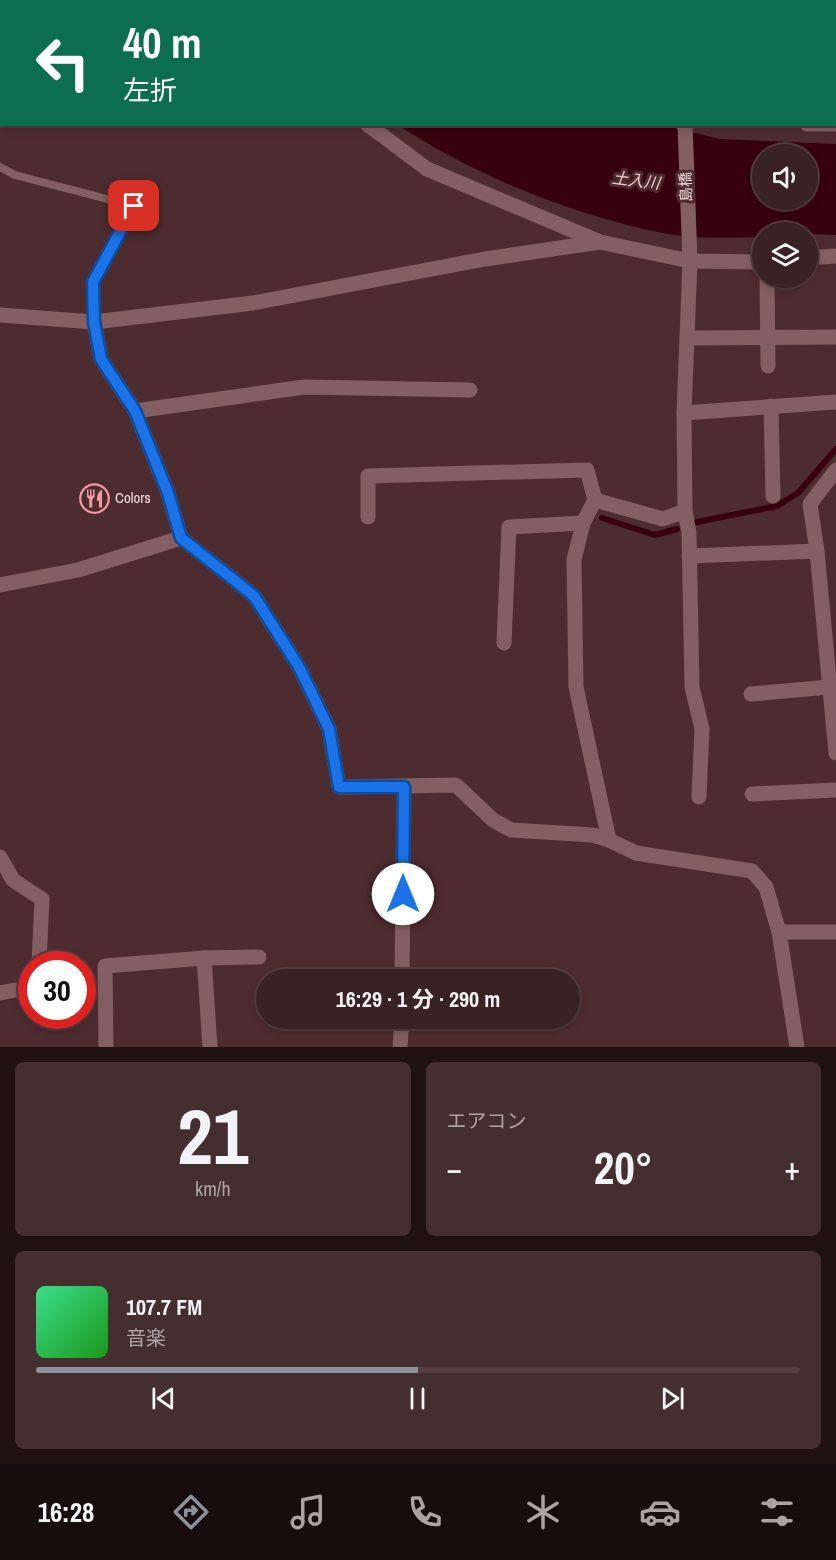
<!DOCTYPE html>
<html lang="ja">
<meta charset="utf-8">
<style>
:root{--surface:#3a2123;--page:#452e30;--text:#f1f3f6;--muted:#aba3a6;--line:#543e41;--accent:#8c9099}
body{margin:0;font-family:"Archivo Narrow","Noto Sans JP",sans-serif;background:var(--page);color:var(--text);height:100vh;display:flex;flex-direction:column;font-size:22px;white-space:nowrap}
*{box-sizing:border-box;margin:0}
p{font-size:20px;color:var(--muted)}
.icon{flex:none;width:33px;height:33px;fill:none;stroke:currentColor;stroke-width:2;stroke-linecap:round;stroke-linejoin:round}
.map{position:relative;height:1047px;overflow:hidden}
.sheet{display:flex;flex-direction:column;gap:15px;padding:15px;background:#201213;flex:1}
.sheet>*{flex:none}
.guide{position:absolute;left:0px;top:0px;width:837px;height:126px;box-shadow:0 3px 9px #0003,0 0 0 2px var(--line);background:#0b6e4f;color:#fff;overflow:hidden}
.fabs{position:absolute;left:752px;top:144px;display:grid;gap:12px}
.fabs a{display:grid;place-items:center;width:66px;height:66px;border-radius:50%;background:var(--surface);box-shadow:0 3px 9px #0003,0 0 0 2px var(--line);font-size:30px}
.speed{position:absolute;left:18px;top:951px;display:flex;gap:12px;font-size:30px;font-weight:700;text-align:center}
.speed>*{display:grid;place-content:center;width:78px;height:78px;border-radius:50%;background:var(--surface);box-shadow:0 3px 9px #0003,0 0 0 2px var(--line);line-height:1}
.speed .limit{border:9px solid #d22;background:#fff;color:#111}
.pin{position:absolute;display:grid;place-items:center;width:51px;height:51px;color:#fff;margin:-26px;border-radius:12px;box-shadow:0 3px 9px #0006}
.me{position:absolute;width:66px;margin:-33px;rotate:0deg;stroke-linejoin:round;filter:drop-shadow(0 0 4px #0008)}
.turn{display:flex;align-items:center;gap:21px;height:126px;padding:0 24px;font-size:27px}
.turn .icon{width:78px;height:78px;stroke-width:2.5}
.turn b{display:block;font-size:42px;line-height:51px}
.big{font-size:45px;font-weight:700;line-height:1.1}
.sheet .widget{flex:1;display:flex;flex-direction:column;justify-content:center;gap:9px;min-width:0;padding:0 21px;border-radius:9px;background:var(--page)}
.sheet .dial{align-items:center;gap:0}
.dial b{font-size:78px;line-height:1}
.song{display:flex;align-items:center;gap:18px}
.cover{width:72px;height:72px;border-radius:9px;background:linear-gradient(135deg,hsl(150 70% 55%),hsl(120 70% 35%))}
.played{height:6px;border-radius:3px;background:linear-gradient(90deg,var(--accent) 50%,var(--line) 50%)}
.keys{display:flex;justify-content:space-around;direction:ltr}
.heat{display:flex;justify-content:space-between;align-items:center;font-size:33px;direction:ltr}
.sheet .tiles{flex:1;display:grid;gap:15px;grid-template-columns:1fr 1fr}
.widget:last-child{grid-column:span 2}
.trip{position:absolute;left:256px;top:969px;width:324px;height:60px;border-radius:30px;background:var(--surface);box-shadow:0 3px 9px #0003,0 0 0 2px var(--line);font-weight:700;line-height:60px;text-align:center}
.tabs{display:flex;height:96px;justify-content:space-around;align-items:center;background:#170d0e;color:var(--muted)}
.tabs .icon{width:42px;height:42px}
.tabs .current{color:var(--accent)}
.tabs b{font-size:27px;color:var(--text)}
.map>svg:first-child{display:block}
.water{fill:#38010e;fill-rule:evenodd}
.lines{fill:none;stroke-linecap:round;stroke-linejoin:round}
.stream{stroke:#38010e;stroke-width:6}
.service{stroke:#835f61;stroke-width:8}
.minor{stroke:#835f61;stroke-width:15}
.tertiary{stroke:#835f61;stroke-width:15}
.route-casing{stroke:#114b97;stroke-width:15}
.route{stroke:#1a73e8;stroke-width:10}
.labels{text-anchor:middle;stroke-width:6;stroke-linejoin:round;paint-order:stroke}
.street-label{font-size:15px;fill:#f3ddde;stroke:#4d2c2f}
.poi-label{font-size:15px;fill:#f3ddde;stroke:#4d2c2f;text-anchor:start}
.water-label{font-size:16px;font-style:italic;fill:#f9c9cc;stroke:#4d2c2f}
</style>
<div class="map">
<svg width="836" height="1047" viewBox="0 0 836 1047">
<rect width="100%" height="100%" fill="#4d2c2f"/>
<path class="water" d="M658 124 720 139 836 144V235L762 232V237C731 238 698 239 667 234 575 216 475 176 398 125ZM762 154H807V200H762Z"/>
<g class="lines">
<g class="stream">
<polyline points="602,518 655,535 677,529"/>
<polyline points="697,522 777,506 798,493 836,449"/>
</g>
<polyline class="service" points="0,167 15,175 134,206 93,282 94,322"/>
<g class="minor">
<polyline points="254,0 255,2"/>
<polyline points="669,0 672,2"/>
<polyline points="557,2 558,0"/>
<polyline points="0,32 2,32"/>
<polyline points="367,124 427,169 600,242"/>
<polyline points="685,124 690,261 684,413 836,402"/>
<polyline points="807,124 835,124"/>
<polyline points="807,258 836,256"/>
<polyline points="767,278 768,366"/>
<polyline points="0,315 94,322 253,303 485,259 600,242 690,261 762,262"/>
<polyline points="94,322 101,359 135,411 168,493 181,538 254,596 299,667 329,729 339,787 456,785 493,820 511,830 593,835 609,840"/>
<polyline points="687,338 836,337"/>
<polyline points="771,406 773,496"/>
<polyline points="135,411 304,387 470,390"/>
<polyline points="836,470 810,504 817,551 836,753"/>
<polyline points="595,500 583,523 574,560 576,687 609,840 636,853 752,871 766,887 779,932 836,932"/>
<polyline points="685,511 689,533 692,687 702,729 699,797"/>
<polyline points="368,517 368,476 587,470 595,500 663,519 685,511 684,413"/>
<polyline points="689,556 817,551"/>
<polyline points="0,585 78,570 181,538"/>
<polyline points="504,643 509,527 583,523"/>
<polyline points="751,694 830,687"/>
<polyline points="752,794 836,790"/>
<polyline points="0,857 13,880 42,899 39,964"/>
<polyline points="779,932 797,1047"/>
<polyline points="402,980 404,787"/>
<polyline points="0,993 32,987"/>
<polyline points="106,1047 105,966 204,958"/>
<polyline points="210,1047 204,958 259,957"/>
<polyline points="400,1047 402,1018"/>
</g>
<g class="tertiary">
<polyline points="453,0 455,2"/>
<polyline points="700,2 700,0"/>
<polyline points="684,124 684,125"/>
</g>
</g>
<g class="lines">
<defs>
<polyline id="route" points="134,206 93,282 94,322 101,359 135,411 168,493 181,538 254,596 299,667 329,729 339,787 404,787 403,894"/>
</defs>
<use href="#route" class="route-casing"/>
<use href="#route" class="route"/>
</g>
<defs>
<symbol id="restaurant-ring" viewBox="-11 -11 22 22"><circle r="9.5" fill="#4d2c2f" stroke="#f49aa2" stroke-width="1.5"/><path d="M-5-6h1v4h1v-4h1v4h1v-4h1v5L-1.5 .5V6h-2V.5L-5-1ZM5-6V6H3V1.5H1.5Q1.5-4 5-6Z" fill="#f49aa2"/></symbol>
</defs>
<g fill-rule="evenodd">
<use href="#restaurant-ring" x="78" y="482" width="33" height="33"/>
</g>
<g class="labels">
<g class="street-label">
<text transform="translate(686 187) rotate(-92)" y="5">島橋</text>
</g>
<g class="poi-label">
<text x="115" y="503">Colors</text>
</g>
<g class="water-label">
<text transform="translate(636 180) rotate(7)" y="6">土入川</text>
</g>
</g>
</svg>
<div class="fabs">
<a><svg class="icon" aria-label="sound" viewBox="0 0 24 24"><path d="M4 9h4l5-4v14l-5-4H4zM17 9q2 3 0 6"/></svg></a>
<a><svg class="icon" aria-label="layers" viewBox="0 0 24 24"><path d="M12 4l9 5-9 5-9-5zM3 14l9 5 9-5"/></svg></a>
</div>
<div class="speed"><div class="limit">30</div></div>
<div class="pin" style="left:134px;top:206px;background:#d93025"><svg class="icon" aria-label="arrive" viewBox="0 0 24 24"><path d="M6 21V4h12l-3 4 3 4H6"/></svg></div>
<svg class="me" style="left:403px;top:894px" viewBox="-20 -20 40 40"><circle r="19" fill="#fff"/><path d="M0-13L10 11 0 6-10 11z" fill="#1a73e8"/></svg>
<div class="trip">16:29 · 1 分 · 290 m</div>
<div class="guide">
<div class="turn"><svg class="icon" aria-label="left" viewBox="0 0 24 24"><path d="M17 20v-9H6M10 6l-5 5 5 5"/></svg><div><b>40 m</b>左折</div></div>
</div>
</div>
<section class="sheet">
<div class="tiles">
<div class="widget dial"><b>21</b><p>km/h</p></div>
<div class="widget"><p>エアコン</p>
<div class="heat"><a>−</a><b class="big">20°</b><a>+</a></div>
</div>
<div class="widget">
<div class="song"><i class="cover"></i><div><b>107.7 FM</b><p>音楽</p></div></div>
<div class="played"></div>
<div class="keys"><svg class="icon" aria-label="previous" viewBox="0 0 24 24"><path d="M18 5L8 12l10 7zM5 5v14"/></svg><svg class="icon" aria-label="pause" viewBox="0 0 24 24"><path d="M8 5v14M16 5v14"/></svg><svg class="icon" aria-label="next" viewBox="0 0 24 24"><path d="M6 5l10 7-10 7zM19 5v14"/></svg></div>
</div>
</div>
</section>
<nav class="tabs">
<b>16:28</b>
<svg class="icon current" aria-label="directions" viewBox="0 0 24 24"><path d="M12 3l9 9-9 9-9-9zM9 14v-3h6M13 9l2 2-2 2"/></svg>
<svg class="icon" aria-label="music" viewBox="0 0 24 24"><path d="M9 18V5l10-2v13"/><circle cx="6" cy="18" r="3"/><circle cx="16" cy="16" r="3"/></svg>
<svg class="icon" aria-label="phone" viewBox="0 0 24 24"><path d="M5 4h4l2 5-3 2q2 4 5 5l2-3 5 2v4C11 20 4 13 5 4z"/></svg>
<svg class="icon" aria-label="climate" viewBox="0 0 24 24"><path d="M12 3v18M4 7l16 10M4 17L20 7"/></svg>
<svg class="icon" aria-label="car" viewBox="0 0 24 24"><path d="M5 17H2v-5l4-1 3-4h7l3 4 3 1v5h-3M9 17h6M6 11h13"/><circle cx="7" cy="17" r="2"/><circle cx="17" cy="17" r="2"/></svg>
<svg class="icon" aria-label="filters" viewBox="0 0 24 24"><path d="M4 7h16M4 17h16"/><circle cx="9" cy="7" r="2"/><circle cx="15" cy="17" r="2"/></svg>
</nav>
